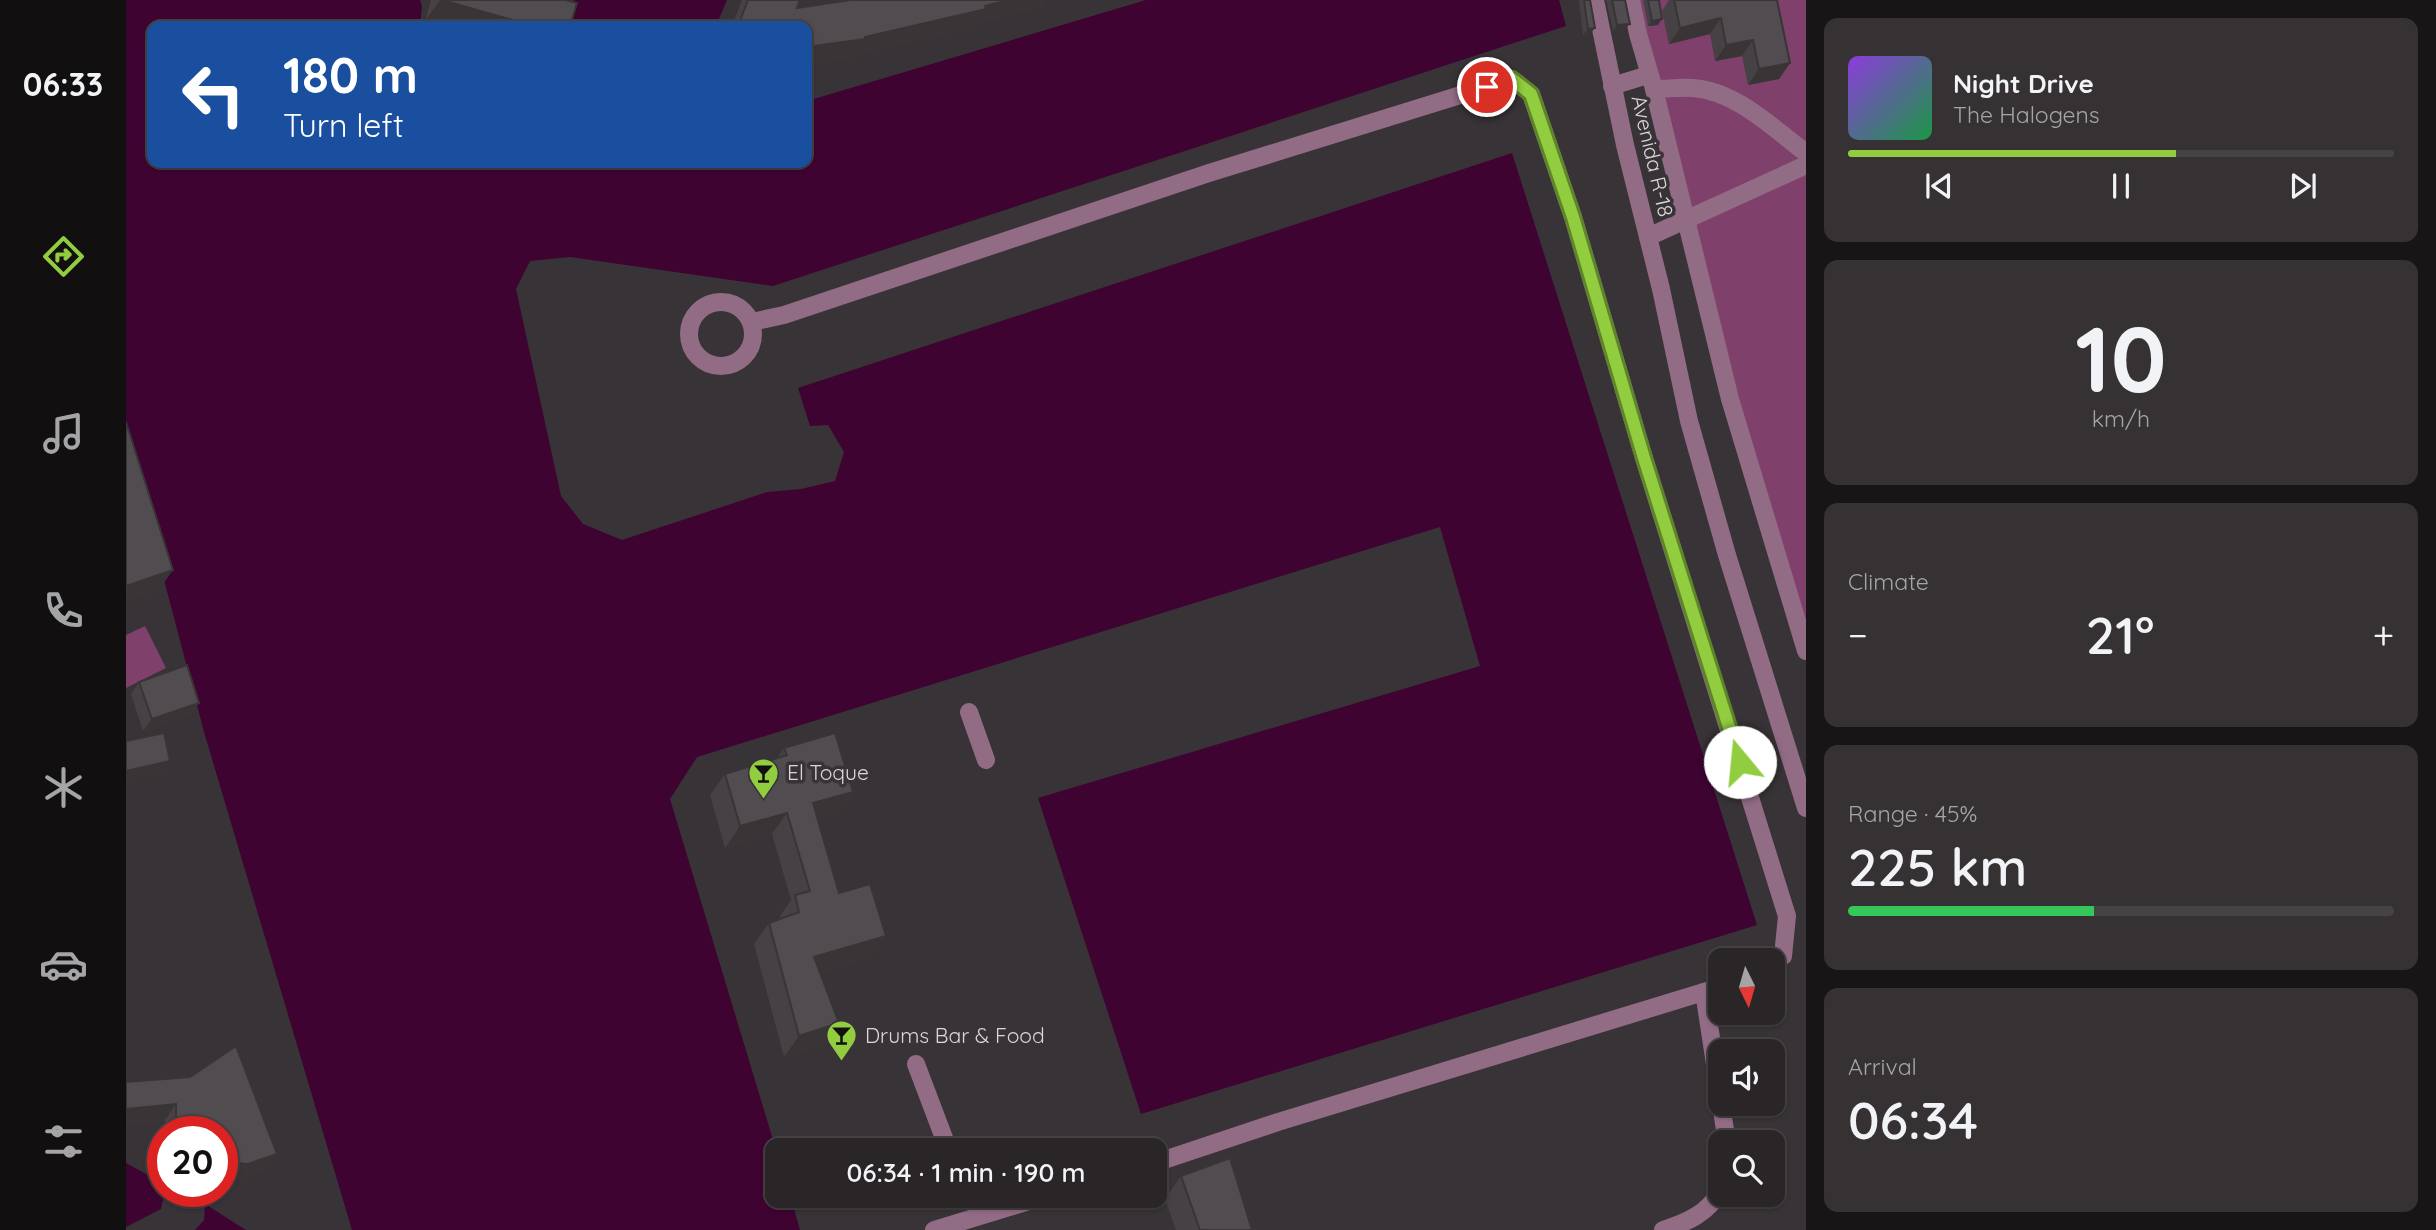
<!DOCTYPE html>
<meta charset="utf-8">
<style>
:root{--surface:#2a2628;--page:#363234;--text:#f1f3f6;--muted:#a5a5a8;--line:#464345;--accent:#91cd3f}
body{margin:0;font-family:Quicksand,sans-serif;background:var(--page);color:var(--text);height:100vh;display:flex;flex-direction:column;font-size:26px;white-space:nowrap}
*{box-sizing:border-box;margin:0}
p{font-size:23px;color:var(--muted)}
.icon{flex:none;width:38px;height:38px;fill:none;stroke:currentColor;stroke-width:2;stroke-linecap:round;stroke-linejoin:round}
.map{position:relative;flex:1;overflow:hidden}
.details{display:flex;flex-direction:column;gap:18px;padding:18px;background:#171516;width:630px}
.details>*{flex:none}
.top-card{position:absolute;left:21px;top:21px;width:665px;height:147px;border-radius:14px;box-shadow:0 2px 5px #0004,0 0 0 2px var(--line);background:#1a4fa0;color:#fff;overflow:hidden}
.needle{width:46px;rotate:175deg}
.fabs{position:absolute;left:1582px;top:948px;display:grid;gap:14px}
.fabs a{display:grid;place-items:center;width:77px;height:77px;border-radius:14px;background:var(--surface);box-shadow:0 2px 5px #0004,0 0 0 2px var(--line);font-size:35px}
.speed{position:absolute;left:21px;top:1116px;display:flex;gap:14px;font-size:35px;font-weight:700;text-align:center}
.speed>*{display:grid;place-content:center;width:91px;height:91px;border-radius:50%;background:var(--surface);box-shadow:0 2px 5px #0004,0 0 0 2px var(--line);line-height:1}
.speed .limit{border:10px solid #d22;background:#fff;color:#111}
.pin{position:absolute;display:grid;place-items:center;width:60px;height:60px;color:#fff;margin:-30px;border:4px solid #fff;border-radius:50%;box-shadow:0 2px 7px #0007}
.me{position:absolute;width:77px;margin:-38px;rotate:343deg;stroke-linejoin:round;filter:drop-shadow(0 0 5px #0008)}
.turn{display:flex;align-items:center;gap:24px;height:147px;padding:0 21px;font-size:32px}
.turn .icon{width:91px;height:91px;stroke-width:2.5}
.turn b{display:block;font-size:49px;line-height:60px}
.big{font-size:52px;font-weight:600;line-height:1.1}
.details .widget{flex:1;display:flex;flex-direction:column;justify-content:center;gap:10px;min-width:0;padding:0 24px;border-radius:14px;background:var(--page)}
.details .dial{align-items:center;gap:0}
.dial b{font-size:91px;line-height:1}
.song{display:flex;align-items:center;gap:21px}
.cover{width:84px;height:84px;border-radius:10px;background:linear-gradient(135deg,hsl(270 70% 55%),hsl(140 70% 35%))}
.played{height:7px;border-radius:4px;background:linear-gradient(90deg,var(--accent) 60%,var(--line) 60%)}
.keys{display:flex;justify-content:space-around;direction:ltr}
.heat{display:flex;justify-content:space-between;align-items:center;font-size:38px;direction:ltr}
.charge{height:10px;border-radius:5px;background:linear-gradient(90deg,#34c759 45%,var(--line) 0)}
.trip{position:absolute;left:639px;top:1138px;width:402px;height:70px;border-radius:14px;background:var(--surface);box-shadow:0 2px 5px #0004,0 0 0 2px var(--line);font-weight:600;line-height:70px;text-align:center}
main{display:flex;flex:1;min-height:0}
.tabs{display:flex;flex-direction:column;width:126px;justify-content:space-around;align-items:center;background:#110f10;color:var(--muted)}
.tabs .icon{width:49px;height:49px}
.tabs .current{color:var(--accent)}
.tabs b{font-size:32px;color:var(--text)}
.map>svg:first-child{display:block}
.green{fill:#7f406c}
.water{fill:#3f0332}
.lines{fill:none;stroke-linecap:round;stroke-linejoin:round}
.minor{stroke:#926c85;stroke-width:18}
.wall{fill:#464144}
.shaded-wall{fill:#393537}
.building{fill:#514c4f;stroke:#393537;stroke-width:2}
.route-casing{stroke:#5e8529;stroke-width:18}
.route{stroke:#91cd3f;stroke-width:12}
.labels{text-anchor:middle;stroke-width:7;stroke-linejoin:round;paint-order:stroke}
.street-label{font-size:21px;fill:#dad7d8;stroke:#383336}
.poi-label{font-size:21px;fill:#dad7d8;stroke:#383336;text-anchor:start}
</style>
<main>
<nav class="tabs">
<b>06:33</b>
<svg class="icon current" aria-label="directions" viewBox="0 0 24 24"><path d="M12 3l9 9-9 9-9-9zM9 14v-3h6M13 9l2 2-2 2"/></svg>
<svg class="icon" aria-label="music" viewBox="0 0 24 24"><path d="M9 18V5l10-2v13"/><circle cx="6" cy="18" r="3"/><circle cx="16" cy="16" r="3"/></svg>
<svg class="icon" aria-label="phone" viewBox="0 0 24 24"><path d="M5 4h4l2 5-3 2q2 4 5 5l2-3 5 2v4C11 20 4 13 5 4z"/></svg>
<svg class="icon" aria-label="climate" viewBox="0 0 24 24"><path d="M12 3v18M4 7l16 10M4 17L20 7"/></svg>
<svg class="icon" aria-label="car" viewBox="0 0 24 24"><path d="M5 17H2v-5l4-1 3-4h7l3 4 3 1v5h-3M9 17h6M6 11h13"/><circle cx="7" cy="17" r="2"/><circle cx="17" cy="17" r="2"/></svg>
<svg class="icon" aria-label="filters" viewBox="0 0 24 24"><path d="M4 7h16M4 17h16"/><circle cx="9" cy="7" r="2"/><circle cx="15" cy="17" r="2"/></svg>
</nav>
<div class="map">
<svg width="1680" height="1230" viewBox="0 0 1680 1230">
<rect width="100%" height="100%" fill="#383336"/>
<g class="green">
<polygon points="1507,0 1680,0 1680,653"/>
<polygon points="19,626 40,668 0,688 0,635"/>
</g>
<g class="water">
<polygon points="0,0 294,0 296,6 294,26 26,26 26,163 681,163 681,101 1020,0 1433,0 1440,26 647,286 444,257 404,261 390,289 435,496 457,524 496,540 641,492 675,489 709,481 718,452 702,425 684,426 672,388 1386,153 1631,925 1015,1114 912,798 1354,666 1314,527 571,757 544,799 651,1153 651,1195 664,1195 674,1230 226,1230 78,732 0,435"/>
<polygon points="448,0 601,0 590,26 440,26 437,23"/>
<polygon points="0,1163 37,1183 37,1192 39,1192 35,1209 0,1227"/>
<polygon points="79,1204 120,1230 69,1230 78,1220"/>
</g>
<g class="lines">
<g class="minor">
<polyline points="1469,0 1499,145 1535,289 1563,421 1601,555 1680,808"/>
<polyline points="1505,0 1512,34 1528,89 1604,399 1680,651"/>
<polyline points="1486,86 1522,75"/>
<path d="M1528 89C1541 89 1554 87 1567 88 1610 91 1647 128 1680 153"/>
<polyline points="1522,237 1680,165"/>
<circle cx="595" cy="334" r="32"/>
<polyline points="626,322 658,315 1083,173 1386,79 1405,94 1447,217 1518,458 1661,916 1657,956 1647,963"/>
<polyline points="843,712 860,760"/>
<polyline points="1578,992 1594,1097"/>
<polyline points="790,1064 818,1138"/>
<polyline points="1595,1104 1601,1143"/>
<polyline points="1029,1163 1152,1122 1594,987"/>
<polyline points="808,1230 923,1195"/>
<path d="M1537 1230C1559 1223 1584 1213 1594 1190"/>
</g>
</g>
<g class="wall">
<polygon points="305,0 439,0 444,26 319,26 299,21"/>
<polygon points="616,0 674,0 671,8 918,1 914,7 850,23 847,27 728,55 726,57 681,64 681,26 606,26"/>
<polygon points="1453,0 1464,0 1464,34 1457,35"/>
<polygon points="1480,0 1499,0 1499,29 1487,31"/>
<polygon points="1517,0 1533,0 1532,25 1522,26"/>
<polygon points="1543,0 1651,0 1664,63 1653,79 1622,85 1616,56 1589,61 1584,34 1543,44 1536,11"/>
<polygon points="13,682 73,703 65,714 17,731 5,694"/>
<polygon points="658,748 727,792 712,813 691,819 713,893 745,957 694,972 698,1044 658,1057 628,944 643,923 655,919 654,916 665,900 646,834 599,848 584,795 599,774 651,758"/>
<polygon points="64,1077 140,1170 110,1180 96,1179 96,1132 39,1132 39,1120 0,1124 0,1082"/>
<polygon points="1055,1176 1126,1230 1050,1230 1039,1199"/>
</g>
<g class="shaded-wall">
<polygon points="314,0 316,0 401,24 399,26 319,26 299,21"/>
<polygon points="882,0 923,0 918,1 914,7 850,23 847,27 728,55 726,57 681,64 681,47 739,37"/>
<polygon points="1595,18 1584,34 1543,44 1554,28"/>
<polygon points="1536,19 1532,25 1522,26 1526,21"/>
<polygon points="1504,24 1499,29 1487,31 1491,25"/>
<polygon points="1469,28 1464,34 1457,35 1462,29"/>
<polygon points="1627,40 1616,56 1589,61 1600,45"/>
<polygon points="1664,63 1653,79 1622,85 1633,69"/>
<polygon points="47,570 32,591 0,602 0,586"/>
<polygon points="73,703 65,714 17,731 26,719"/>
<polygon points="44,761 36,773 0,780 0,771"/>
<polygon points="727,792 712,813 672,824 687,803"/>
<polygon points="661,813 646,834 599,848 614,826"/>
<polygon points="760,936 745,957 673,978 688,957"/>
<polygon points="713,1023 698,1044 658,1057 673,1036"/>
<polygon points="50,1104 39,1120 0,1124 0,1109"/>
<polygon points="151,1154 140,1170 110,1180 96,1179 96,1162"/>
</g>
<g class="building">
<polygon points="316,0 439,0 451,3 444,26 400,26 401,24"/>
<polygon points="622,0 674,0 671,8 724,0 882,0 859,6 860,9 739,37 739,39 681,47 681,26 612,26"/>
<polygon points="1458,0 1464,0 1469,28 1462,29"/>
<polygon points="1486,0 1499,0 1504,24 1491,25"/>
<polygon points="1522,0 1533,0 1536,19 1526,21"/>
<polygon points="1548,0 1651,0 1664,63 1633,69 1627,40 1600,45 1595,18 1554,28"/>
<polygon points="0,422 47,570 0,586"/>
<polygon points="61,665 73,703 26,719 13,682"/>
<polygon points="38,733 44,761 0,771 0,741"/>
<polygon points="709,733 727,792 687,803 713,893 744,884 760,936 688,957 713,1023 673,1036 643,923 673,912 669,895 684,891 661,813 614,826 599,774 661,755 658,748"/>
<polygon points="110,1046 151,1154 122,1164 96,1162 96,1132 50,1132 50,1104 0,1109 0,1082 64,1077"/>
<polygon points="1104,1158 1126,1230 1074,1230 1055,1176"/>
</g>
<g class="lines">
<defs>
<polyline id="route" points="1361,87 1386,79 1405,94 1447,217 1518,458 1614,762"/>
</defs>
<use href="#route" class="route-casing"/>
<use href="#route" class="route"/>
</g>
<defs>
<symbol id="bar-pin" viewBox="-11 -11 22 30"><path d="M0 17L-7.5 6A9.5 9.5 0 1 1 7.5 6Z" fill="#91cd3f" stroke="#383336"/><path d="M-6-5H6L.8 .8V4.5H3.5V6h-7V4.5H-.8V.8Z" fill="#111"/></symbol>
</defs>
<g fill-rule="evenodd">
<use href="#bar-pin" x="620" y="756" width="35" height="47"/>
<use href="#bar-pin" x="698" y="1018" width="35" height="47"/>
</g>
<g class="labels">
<g class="street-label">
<text transform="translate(1526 156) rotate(77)" y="7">Avenida R-18</text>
</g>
<g class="poi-label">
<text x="661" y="780">El Toque</text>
<text x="739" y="1043">Drums Bar &amp; Food</text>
</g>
</g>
</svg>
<div class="fabs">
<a><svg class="needle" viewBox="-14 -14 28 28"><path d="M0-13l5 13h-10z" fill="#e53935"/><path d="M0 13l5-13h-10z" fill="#a5a5a8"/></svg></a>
<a><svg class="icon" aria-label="sound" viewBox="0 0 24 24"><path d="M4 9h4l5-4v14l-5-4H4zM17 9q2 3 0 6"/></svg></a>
<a><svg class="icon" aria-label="search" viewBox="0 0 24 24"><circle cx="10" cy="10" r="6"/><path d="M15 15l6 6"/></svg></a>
</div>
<div class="speed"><div class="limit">20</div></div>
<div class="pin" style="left:1361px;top:87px;background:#d93025"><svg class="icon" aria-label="arrive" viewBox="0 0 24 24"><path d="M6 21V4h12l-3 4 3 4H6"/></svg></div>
<svg class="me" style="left:1614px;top:762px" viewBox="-20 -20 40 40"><circle r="19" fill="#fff"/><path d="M0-13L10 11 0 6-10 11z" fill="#91cd3f"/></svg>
<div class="trip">06:34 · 1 min · 190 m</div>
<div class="top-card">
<div class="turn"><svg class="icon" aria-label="left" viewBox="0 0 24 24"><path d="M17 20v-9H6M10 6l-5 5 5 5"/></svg><div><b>180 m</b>Turn left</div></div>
</div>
</div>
<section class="details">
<div class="widget">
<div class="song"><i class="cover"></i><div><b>Night Drive</b><p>The Halogens</p></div></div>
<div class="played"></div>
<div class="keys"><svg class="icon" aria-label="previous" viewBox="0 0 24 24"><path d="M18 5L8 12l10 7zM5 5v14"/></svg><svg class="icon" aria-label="pause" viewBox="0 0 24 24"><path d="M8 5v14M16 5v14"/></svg><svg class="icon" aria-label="next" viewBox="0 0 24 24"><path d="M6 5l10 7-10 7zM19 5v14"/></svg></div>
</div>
<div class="widget dial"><b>10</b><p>km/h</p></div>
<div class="widget"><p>Climate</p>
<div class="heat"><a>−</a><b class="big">21°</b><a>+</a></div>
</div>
<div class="widget"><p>Range · 45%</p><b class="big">225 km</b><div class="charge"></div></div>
<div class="widget"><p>Arrival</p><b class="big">06:34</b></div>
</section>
</main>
